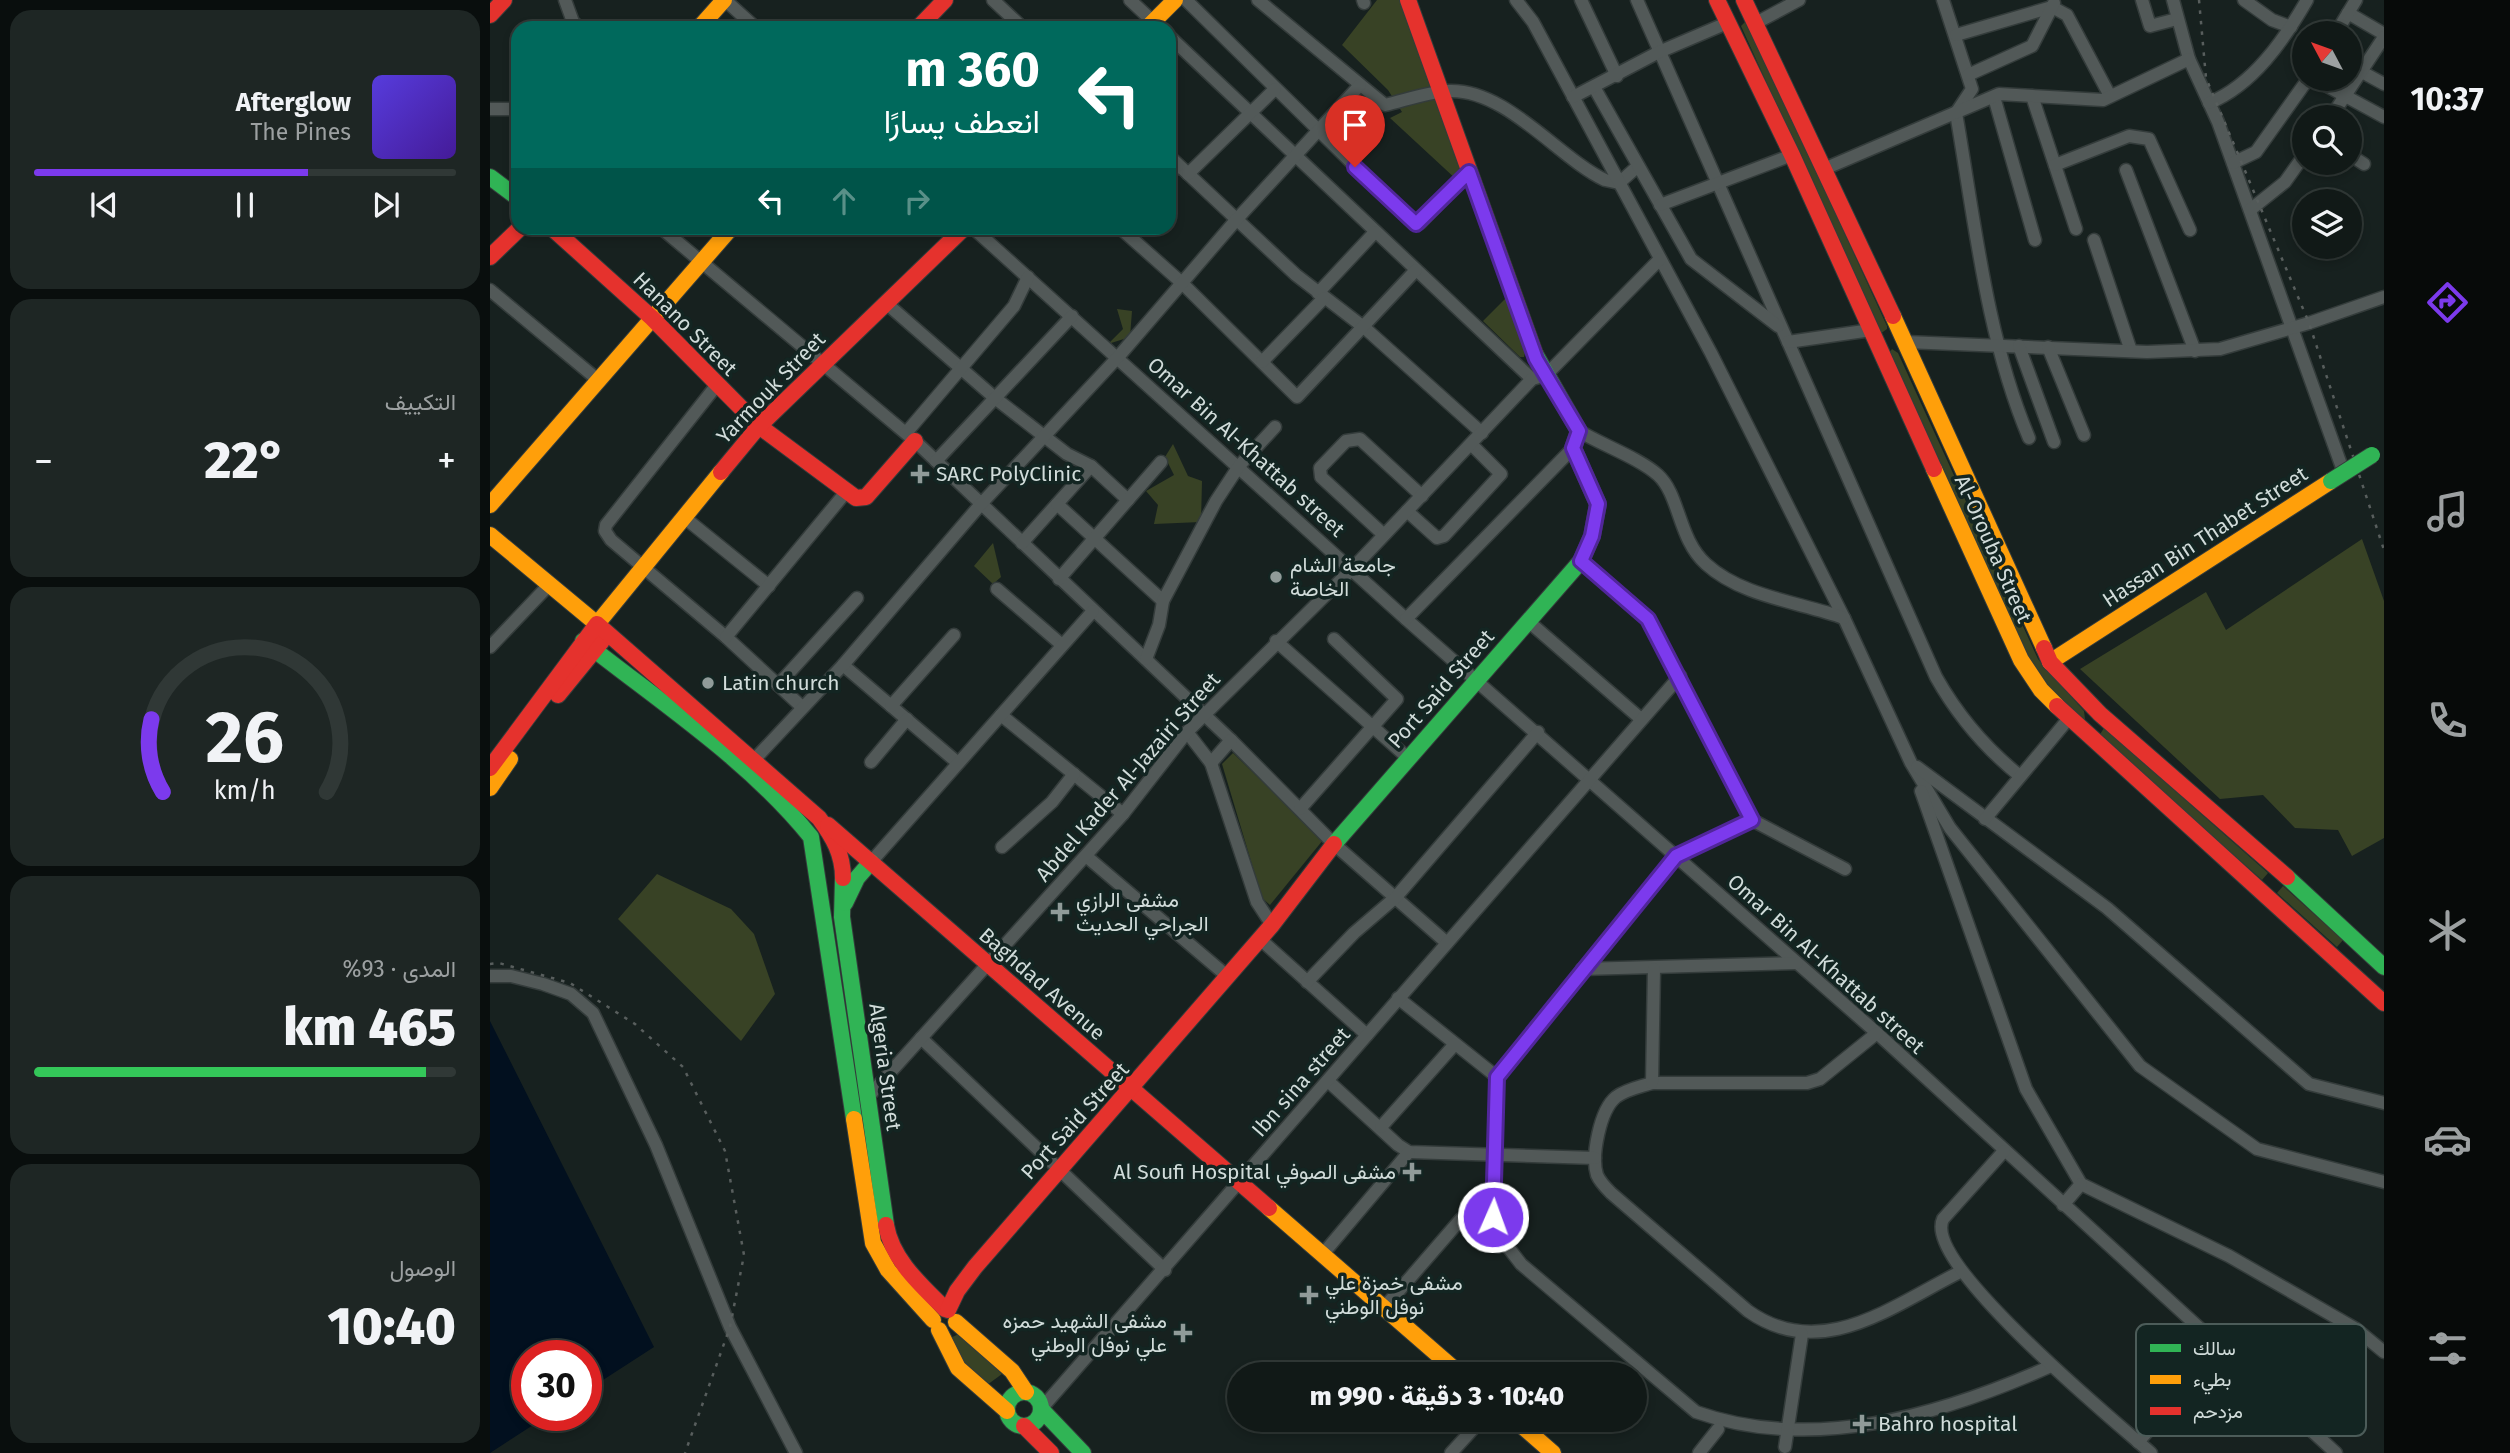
<!DOCTYPE html>
<html lang="ar">
<meta charset="utf-8">
<style>
:root{--surface:#111917;--page:#1e2624;--text:#f1f3f6;--muted:#9ca0a1;--line:#303836;--accent:#7c3aed}
body{margin:0;font-family:"Fira Sans",Vazirmatn,sans-serif;background:var(--page);color:var(--text);direction:rtl;height:100vh;display:flex;flex-direction:column;font-size:26px;white-space:nowrap}
*{box-sizing:border-box;margin:0}
p{font-size:23px;color:var(--muted)}
.icon{flex:none;width:38px;height:38px;fill:none;stroke:currentColor;stroke-width:2;stroke-linecap:round;stroke-linejoin:round}
.map{position:relative;flex:1;overflow:hidden;direction:ltr}
.sheet{display:flex;flex-direction:column;gap:10px;padding:10px;background:#090e0d;width:490px}
.sheet>*{flex:none}
.guide{position:absolute;left:21px;top:21px;width:665px;height:214px;border-radius:21px;box-shadow:0 4px 10px #0003,0 0 0 2px var(--line);direction:rtl;background:#00695c;color:#fff;overflow:hidden}
.needle{width:46px;rotate:311deg}
.controls{position:absolute;left:1802px;top:21px;display:grid;gap:14px}
.controls a{display:grid;place-items:center;width:70px;height:70px;border-radius:50%;background:var(--surface);box-shadow:0 4px 10px #0003,0 0 0 2px var(--line);font-size:35px}
.speed{position:absolute;left:21px;top:1340px;display:flex;gap:14px;font-size:35px;font-weight:700;text-align:center}
.speed>*{display:grid;place-content:center;width:91px;height:91px;border-radius:50%;background:var(--surface);box-shadow:0 4px 10px #0003,0 0 0 2px var(--line);line-height:1}
.speed .limit{border:10px solid #d22;background:#fff;color:#111}
.pin{position:absolute;display:grid;place-items:center;width:60px;height:60px;color:#fff;margin:-72px -30px;border-radius:50% 50% 50% 0;rotate:-45deg;box-shadow:0 0 7px #0007}
.pin .icon{rotate:45deg}
.me{position:absolute;width:77px;margin:-38px;rotate:2deg;stroke-linejoin:round;filter:drop-shadow(0 0 5px #0008)}
.turn{display:flex;align-items:center;gap:24px;height:147px;padding:0 21px;font-size:32px}
.turn .icon{width:91px;height:91px;stroke-width:2.5}
.turn b{display:block;font-size:49px;line-height:60px}
.lanes{display:flex;align-items:center;height:66px;padding:0 21px;background:#0003;justify-content:center;gap:35px;direction:ltr}
.lanes .off{opacity:.35}
.big{font-size:52px;font-weight:800;line-height:1.1}
.sheet .tile{flex:1;display:flex;flex-direction:column;justify-content:center;gap:10px;min-width:0;padding:0 24px;border-radius:21px;background:var(--page)}
.sheet .dial{align-items:center;gap:0}
.dial svg{height:182px;overflow:visible;fill:none;stroke:var(--line);stroke-width:7;stroke-linecap:round;text-anchor:middle}
.dial text{fill:var(--text);stroke:none}
.song{display:flex;align-items:center;gap:21px}
.cover{width:84px;height:84px;border-radius:10px;background:linear-gradient(135deg,hsl(250 70% 55%),hsl(260 70% 35%))}
.played{height:7px;border-radius:4px;background:linear-gradient(90deg,var(--accent) 65%,var(--line) 65%)}
.keys{display:flex;justify-content:space-around;direction:ltr}
.heat{display:flex;justify-content:space-between;align-items:center;font-size:38px;direction:ltr}
.charge{height:10px;border-radius:5px;background:linear-gradient(90deg,#34c759 93%,var(--line) 0)}
.trip{position:absolute;left:737px;top:1362px;width:420px;height:70px;border-radius:35px;background:var(--surface);box-shadow:0 4px 10px #0003,0 0 0 2px var(--line);font-weight:800;line-height:70px;text-align:center;direction:rtl}
main{display:flex;flex:1;min-height:0}
.tabs{display:flex;flex-direction:column;width:126px;justify-content:space-around;align-items:center;background:#070a09;color:var(--muted)}
.tabs .icon{width:49px;height:49px}
.tabs .active{color:var(--accent)}
.tabs b{font-size:32px;color:var(--text)}
.map>svg:first-child{display:block}
.green{fill:#384225}
.water{fill:#02101f}
.lines{fill:none;stroke-linecap:round;stroke-linejoin:round}
.street-casing{stroke:#343c3b;stroke-width:15}
.fast-casing{stroke:#343c3b;stroke-width:18}
.slow-casing{stroke:#343c3b;stroke-width:18}
.jam-casing{stroke:#343c3b;stroke-width:18}
.street{stroke:#525958;stroke-width:12}
.fast{stroke:#30b455;stroke-width:16}
.slow{stroke:#ff9f0a;stroke-width:16}
.jam{stroke:#e5322d;stroke-width:16}
.rail{stroke:#585e5d;stroke-width:2.5;stroke-dasharray:3.5 7;stroke-linecap:butt}
.fast-bridge-casing{stroke:#343c3b;stroke-width:18;stroke-linecap:butt}
.fast-bridge{stroke:#30b455;stroke-width:16}
.route-casing{stroke:#51269a;stroke-width:18}
.route{stroke:#7c3aed;stroke-width:12}
.poi-dot{fill:#909b99;stroke:#132522;stroke-width:2.5}
.labels{text-anchor:middle;stroke-width:7;stroke-linejoin:round;paint-order:stroke}
.street-label{font-size:21px;fill:#d1dcda;stroke:#132522}
.poi-label{font-size:21px;fill:#d1dcda;stroke:#132522;text-anchor:start}
.key{fill:#132522;stroke:#4c5c59;stroke-width:2}
.key-label{font-size:19px;fill:#d1dcda}
</style>
<main>
<nav class="tabs">
<b>10:37</b>
<svg class="icon active" aria-label="directions" viewBox="0 0 24 24"><path d="M12 3l9 9-9 9-9-9zM9 14v-3h6M13 9l2 2-2 2"/></svg>
<svg class="icon" aria-label="music" viewBox="0 0 24 24"><path d="M9 18V5l10-2v13"/><circle cx="6" cy="18" r="3"/><circle cx="16" cy="16" r="3"/></svg>
<svg class="icon" aria-label="phone" viewBox="0 0 24 24"><path d="M5 4h4l2 5-3 2q2 4 5 5l2-3 5 2v4C11 20 4 13 5 4z"/></svg>
<svg class="icon" aria-label="climate" viewBox="0 0 24 24"><path d="M12 3v18M4 7l16 10M4 17L20 7"/></svg>
<svg class="icon" aria-label="car" viewBox="0 0 24 24"><path d="M5 17H2v-5l4-1 3-4h7l3 4 3 1v5h-3M9 17h6M6 11h13"/><circle cx="7" cy="17" r="2"/><circle cx="17" cy="17" r="2"/></svg>
<svg class="icon" aria-label="filters" viewBox="0 0 24 24"><path d="M4 7h16M4 17h16"/><circle cx="9" cy="7" r="2"/><circle cx="15" cy="17" r="2"/></svg>
</nav>
<div class="map">
<svg width="1894" height="1453" viewBox="0 0 1894 1453">
<rect width="100%" height="100%" fill="#17211f"/>
<g class="green">
<polygon points="887,0 912,0 973,172 967,180 900,118 912,112 898,90 852,45"/>
<polygon points="1257,20 1397,326 1397,329 1390,334 1251,26"/>
<polygon points="1017,297 1036,349 1034,357 1030,357 993,321"/>
<polygon points="627,309 642,311 640,337 618,344 633,329"/>
<polygon points="1402,349 1408,353 1548,659 1594,711 1595,719 1590,719 1562,692 1533,649 1400,352"/>
<polygon points="683,444 698,476 712,481 711,522 664,524 668,505 656,491 684,475 675,457"/>
<polygon points="1872,539 1894,601 1894,838 1862,856 1848,830 1805,828 1773,795 1730,799 1590,669 1716,592 1736,630"/>
<polygon points="503,543 511,577 503,584 484,566"/>
<polygon points="1614,728 1778,873 1772,880 1609,736"/>
<polygon points="743,753 833,840 780,905 772,898 732,764"/>
<polygon points="167,874 241,909 264,934 285,994 251,1041 128,919"/>
<polygon points="1793,886 1853,940 1847,947 1787,893"/>
<polygon points="469,1334 512,1374 497,1385 465,1356 460,1338"/>
</g>
<polygon class="water" points="0,1021 164,1347 96,1391 96,1356 37,1356 37,1416 57,1416 0,1453"/>
<g class="lines">
<defs>
<g id="street">
<polyline points="75,0 83,22 90,28"/>
<polyline points="235,0 266,28"/>
<polyline points="503,0 533,28"/>
<polyline points="640,0 670,28"/>
<polyline points="696,0 924,224 930,223 979,172"/>
<path d="M768 0 895 105C916 100 938 92 958 91 1016 88 1067 157 1115 180L1129 183 1148 166"/>
<polyline points="873,0 874,3"/>
<polyline points="1026,0 1043,22 1221,353 1354,618 1421,763 1460,828 1650,1066 1767,1149 1894,1182"/>
<polyline points="1091,0 1127,76"/>
<path d="M1147 0 1446 677C1468 716 1495 748 1530 776"/>
<path d="M1453 0 1482 89 1466 113C1485 222 1496 336 1539 438"/>
<polyline points="1652,0 1660,26 1687,19"/>
<polyline points="1683,0 1699,59 1728,122 1854,473"/>
<polyline points="1754,0 1782,20 1801,27"/>
<polyline points="1858,13 1894,34"/>
<polyline points="1264,24 1309,0"/>
<polyline points="1846,33 1866,0"/>
<polyline points="1466,35 1562,7 1577,15 1620,96"/>
<polyline points="679,36 1042,379"/>
<polyline points="1872,72 1894,84"/>
<polyline points="1478,75 1542,46 1564,3"/>
<polyline points="1824,79 1894,117"/>
<polyline points="1104,87 1201,259 1288,326"/>
<polyline points="1542,96 1586,229"/>
<polyline points="1083,97 1169,52 1237,23"/>
<polyline points="1504,97 1545,240"/>
<path d="M1719 103C1763 85 1794 40 1817 0"/>
<polyline points="0,109 28,109"/>
<polyline points="1841,117 1894,37"/>
<polyline points="1860,155 1874,164"/>
<polyline points="679,156 806,275 876,329 992,433"/>
<polyline points="1743,163 1766,152 1818,79"/>
<polyline points="1565,165 1639,136 1659,139 1700,230"/>
<polyline points="1334,169 1509,94 1613,100 1699,59"/>
<polyline points="1636,170 1705,351"/>
<polyline points="698,174 785,89"/>
<polyline points="679,175 688,165"/>
<polyline points="1170,205 1302,155"/>
<polyline points="1760,210 1795,182 1815,154"/>
<polyline points="171,228 425,441 741,740 844,844 957,943"/>
<polyline points="483,228 916,619 1387,1033 1846,1453"/>
<polyline points="630,228 692,283 807,397 926,270"/>
<polyline points="1604,240 1641,351"/>
<polyline points="0,290 108,380"/>
<polyline points="828,293 885,232"/>
<polyline points="396,303 505,398 577,454 601,466 532,543"/>
<polyline points="1298,342 1381,330"/>
<polyline points="1416,342 1657,352 1730,349 1819,323 1894,297"/>
<polyline points="1529,346 1564,442"/>
<polyline points="1558,347 1594,435"/>
<polyline points="772,362 834,298"/>
<polyline points="226,386 116,525 115,531 121,540 236,637 312,707"/>
<path d="M1089 431C1112 445 1149 458 1168 475 1190 495 1188 539 1216 564 1252 597 1310 602 1354 618"/>
<polyline points="416,433 524,306 538,277"/>
<polyline points="446,461 582,316"/>
<polyline points="601,466 638,500"/>
<polyline points="567,504 673,601"/>
<polyline points="917,511 947,538 954,536 1011,474 981,444"/>
<polyline points="195,518 279,586"/>
<polyline points="894,535 831,477 830,468 856,441 870,439 932,496"/>
<path d="M1091 561 1158 619 1262 820 1186 856 1007 1077 1003 1217 1008 1234 1031 1264 1206 1412C1322 1453 1449 1416 1561 1366"/>
<polyline points="569,579 671,462"/>
<polyline points="507,589 572,645"/>
<polyline points="916,619 1083,448"/>
<polyline points="1038,621 1151,719"/>
<polyline points="236,637 356,492"/>
<polyline points="786,641 918,758"/>
<polyline points="0,647 58,586"/>
<polyline points="656,659 669,625 673,601 726,501 749,466 785,427"/>
<polyline points="353,665 468,763"/>
<polyline points="288,685 367,598"/>
<polyline points="401,706 464,635"/>
<polyline points="511,715 633,814"/>
<polyline points="697,732 721,763 767,902 782,925"/>
<polyline points="263,761 353,665 491,504 629,356 747,219 870,85"/>
<polyline points="381,762 417,719"/>
<polyline points="721,763 741,740"/>
<polyline points="1427,767 1617,908 1819,1084 1894,1103"/>
<polyline points="1431,791 1536,1089 1591,1184 1739,1256 1866,1329 1894,1352"/>
<polyline points="810,809 907,699 844,639"/>
<polyline points="1495,819 1580,717"/>
<polyline points="1262,820 1355,869"/>
<polyline points="512,847 562,802 584,774"/>
<polyline points="596,856 737,976"/>
<polyline points="381,862 603,611"/>
<polyline points="770,939 877,1035"/>
<polyline points="1092,969 1307,963"/>
<polyline points="0,976 21,976 53,984 81,994 103,1013 166,1145 240,1327 306,1453"/>
<polyline points="817,982 864,933 906,897 1048,732"/>
<polyline points="908,998 1007,1077"/>
<path d="M1387 1033 1330 1079 1317 1083H1162C1150 1087 1137 1089 1126 1097 1110 1110 1101 1156 1107 1175 1110 1182 1116 1188 1121 1193L1258 1311C1331 1363 1402 1306 1470 1272"/>
<polyline points="431,1038 675,1270"/>
<polyline points="838,1081 908,1145 919,1152 1105,1158"/>
<polyline points="1162,1083 1164,969"/>
<polyline points="378,1097 633,814 697,732 862,569 1042,379 1056,375 1170,259"/>
<polyline points="891,1127 965,1044"/>
<path d="M1514 1151 1453 1219C1432 1263 1626 1422 1661 1453"/>
<polyline points="1573,1205 1591,1184"/>
<polyline points="832,1255 919,1152"/>
<polyline points="893,1309 971,1219 978,1215 1003,1217"/>
<polyline points="551,1409 1190,676"/>
<polyline points="1648,1442 1732,1349"/>
<polyline points="1295,1447 1312,1334"/>
<polyline points="961,1453 992,1419"/>
<polyline points="1209,1453 1228,1429"/>
</g>
<g id="fast">
<polyline points="0,177 28,198"/>
<path d="M93 641C170 702 259 760 321 837L364 1119"/>
<polyline points="844,844 1091,561 1102,536 1108,504 1083,448 1089,431 1045,354"/>
<polyline points="1797,877 1894,967"/>
<polyline points="353,878 352,917 396,1225"/>
<polyline points="355,903 367,878 381,862"/>
<circle cx="534" cy="1409" r="17"/>
<polyline points="551,1409 593,1453"/>
</g>
<g id="slow">
<polyline points="209,28 234,0"/>
<polyline points="657,28 685,0"/>
<polyline points="1403,316 1554,648"/>
<polyline points="1444,469 1531,660 1551,690 1567,706"/>
<polyline points="0,505 241,228"/>
<polyline points="0,535 107,624 231,472"/>
<polyline points="1560,662 1841,481"/>
<polyline points="0,788 20,759"/>
<polyline points="364,1119 383,1243 398,1270 443,1320"/>
<polyline points="779,1208 970,1374"/>
<polyline points="466,1322 522,1371 536,1392"/>
<polyline points="449,1330 468,1368 517,1411"/>
<polyline points="1024,1419 1063,1453"/>
</g>
<g id="jam">
<polyline points="918,0 1045,354"/>
<polyline points="1227,0 1302,155 1444,469"/>
<polyline points="1254,0 1403,316"/>
<polyline points="0,15 14,0"/>
<polyline points="428,28 455,0"/>
<polyline points="62,228 162,318 269,426 366,498 376,497 425,441"/>
<polyline points="0,257 30,228"/>
<polyline points="231,472 269,426 474,228"/>
<polyline points="1554,648 1560,662 1610,714 1797,877"/>
<polyline points="68,695 112,641"/>
<polyline points="1567,706 1894,1003"/>
<path d="M0 768 107 624 329 818C343 837 353 854 353 878"/>
<polyline points="338,825 779,1208"/>
<path d="M396 1225C402 1260 431 1285 455 1309"/>
<polyline points="458,1310 467,1291 485,1267 782,925 844,844"/>
<polyline points="534,1426 561,1453"/>
</g>
</defs>
<use href="#street" class="street-casing"/>
<use href="#fast" class="fast-casing"/>
<use href="#slow" class="slow-casing"/>
<use href="#jam" class="jam-casing"/>
<use href="#street" class="street"/>
<use href="#fast" class="fast"/>
<use href="#slow" class="slow"/>
<use href="#jam" class="jam"/>
<g class="rail">
<polyline points="1709,0 1716,78 1819,323 1894,550"/>
<polyline points="0,964 9,963 80,983 145,1024 193,1067 235,1151 254,1255 240,1327 195,1453"/>
</g>
<defs>
<polyline id="fast-bridge" points="1841,481 1882,455"/>
</defs>
<use href="#fast-bridge" class="fast-bridge-casing"/>
<use href="#fast-bridge" class="fast-bridge"/>
</g>
<g class="lines">
<defs>
<polyline id="route" points="865,167 926,224 979,172 1046,359 1089,431 1083,448 1108,504 1102,536 1091,561 1158,619 1262,820 1186,856 1007,1077 1003,1217"/>
</defs>
<use href="#route" class="route-casing"/>
<use href="#route" class="route"/>
</g>
<g class="poi-dot">
<path d="M426.5 463.5h7v7h7v7h-7v7h-7v-7h-7v-7h7z"/>
<circle cx="786" cy="577" r="7"/>
<circle cx="218" cy="683" r="7"/>
<path d="M566.5 901.5h7v7h7v7h-7v7h-7v-7h-7v-7h7z"/>
<path d="M918.5 1161.5h7v7h7v7h-7v7h-7v-7h-7v-7h7z"/>
<path d="M815.5 1284.5h7v7h7v7h-7v7h-7v-7h-7v-7h7z"/>
<path d="M689.5 1322.5h7v7h7v7h-7v7h-7v-7h-7v-7h7z"/>
<path d="M1368.5 1413.5h7v7h7v7h-7v7h-7v-7h-7v-7h7z"/>
</g>
<g class="labels">
<g class="street-label">
<text transform="translate(195 324) rotate(45)" y="7">Hanano Street</text>
<text transform="translate(281 388) rotate(-46)" y="7">Yarmouk Street</text>
<text transform="translate(756 447) rotate(42)" y="7">Omar Bin Al-Khattab street</text>
<text transform="translate(1715 537) rotate(-33)" y="7">Hassan Bin Thabet Street</text>
<text transform="translate(1503 549) rotate(66)" y="7">Al-Orouba Street</text>
<text transform="translate(951 689) rotate(-49)" y="7">Port Said Street</text>
<text transform="translate(638 777) rotate(-49)" y="7">Abdel Kader Al-Jazairi Street</text>
<text transform="translate(1336 964) rotate(42)" y="7">Omar Bin Al-Khattab street</text>
<text transform="translate(552 984) rotate(41)" y="7">Baghdad Avenue</text>
<text transform="translate(395 1067) rotate(82)" y="7">Algeria Street</text>
<text transform="translate(811 1082) rotate(-49)" y="7">Ibn sina street</text>
<text transform="translate(585 1121) rotate(-48)" y="7">Port Said Street</text>
</g>
<g class="poi-label">
<text x="446" y="481">SARC PolyClinic</text>
<text x="800" y="572">جامعة الشام<tspan x="800" dy="24">الخاصة</tspan></text>
<text x="232" y="690">Latin church</text>
<text x="586" y="907">مشفى الرازي<tspan x="586" dy="24">الجراحي الحديث</tspan></text>
<text x="906" y="1179" text-anchor="end">Al Soufi Hospital مشفى الصوفي</text>
<text x="835" y="1290">مشفى خمزة علي<tspan x="835" dy="24">نوفل الوطني</tspan></text>
<text x="677" y="1328" text-anchor="end">مشفى الشهيد حمزه<tspan x="677" dy="24">علي نوفل الوطني</tspan></text>
<text x="1388" y="1431">Bahro hospital</text>
</g>
</g>
<rect x="1646" y="1324" width="230" height="112" rx="10" class="key"/>
<rect x="1660" y="1344" width="31" height="8" fill="#30b455"/>
<rect x="1660" y="1375" width="31" height="9" fill="#ff9f0a"/>
<rect x="1660" y="1407" width="31" height="8" fill="#e5322d"/>
<g class="key-label">
<text x="1703" y="1355">سالك</text>
<text x="1703" y="1386">بطيء</text>
<text x="1703" y="1418">مزدحم</text>
</g>
</svg>
<div class="controls">
<a><svg class="needle" viewBox="-14 -14 28 28"><path d="M0-13l5 13h-10z" fill="#e53935"/><path d="M0 13l5-13h-10z" fill="#9ca0a1"/></svg></a>
<a><svg class="icon" aria-label="search" viewBox="0 0 24 24"><circle cx="10" cy="10" r="6"/><path d="M15 15l6 6"/></svg></a>
<a><svg class="icon" aria-label="layers" viewBox="0 0 24 24"><path d="M12 4l9 5-9 5-9-5zM3 14l9 5 9-5"/></svg></a>
</div>
<div class="speed"><div class="limit">30</div></div>
<div class="pin" style="left:865px;top:167px;background:#d93025"><svg class="icon" aria-label="arrive" viewBox="0 0 24 24"><path d="M6 21V4h12l-3 4 3 4H6"/></svg></div>
<svg class="me" style="left:1003px;top:1217px" viewBox="-20 -20 40 40"><circle r="17" fill="#7c3aed" stroke="#fff" stroke-width="3"/><path d="M0-11L8 9 0 5-8 9z" fill="#fff"/></svg>
<div class="trip">10:40 · 3 دقيقة · 990 m</div>
<div class="guide">
<div class="turn"><svg class="icon" aria-label="left" viewBox="0 0 24 24"><path d="M17 20v-9H6M10 6l-5 5 5 5"/></svg><div><b>360 m</b>انعطف يسارًا</div></div>
<div class="lanes"><svg class="icon" aria-label="left" viewBox="0 0 24 24"><path d="M17 20v-9H6M10 6l-5 5 5 5"/></svg><svg class="icon off" aria-label="ahead" viewBox="0 0 24 24"><path d="M12 20V5M6 11l6-6 6 6"/></svg><svg class="icon off" aria-label="right" viewBox="0 0 24 24"><path d="M7 20v-9h11M14 6l5 5-5 5"/></svg></div>
</div>
</div>
<section class="sheet">
<div class="tile">
<div class="song"><i class="cover"></i><div><b>Afterglow</b><p>The Pines</p></div></div>
<div class="played"></div>
<div class="keys"><svg class="icon" aria-label="previous" viewBox="0 0 24 24"><path d="M18 5L8 12l10 7zM5 5v14"/></svg><svg class="icon" aria-label="pause" viewBox="0 0 24 24"><path d="M8 5v14M16 5v14"/></svg><svg class="icon" aria-label="next" viewBox="0 0 24 24"><path d="M6 5l10 7-10 7zM19 5v14"/></svg></div>
</div>
<div class="tile"><p>التكييف</p>
<div class="heat"><a>−</a><b class="big">22°</b><a>+</a></div>
</div>
<div class="tile dial"><svg viewBox="0 0 100 80">
<path d="M14 69A42 42 0 1 1 86 69"/>
<path d="M14 69A42 42 0 0 1 9 37" stroke="#7c3aed"/>
<text x="50" y="56" font-size="32" font-weight="700">26</text>
<text x="50" y="72" font-size="11">km/h</text>
</svg></div>
<div class="tile"><p>المدى · 93%</p><b class="big">465 km</b><div class="charge"></div></div>
<div class="tile"><p>الوصول</p><b class="big">10:40</b></div>
</section>
</main>
